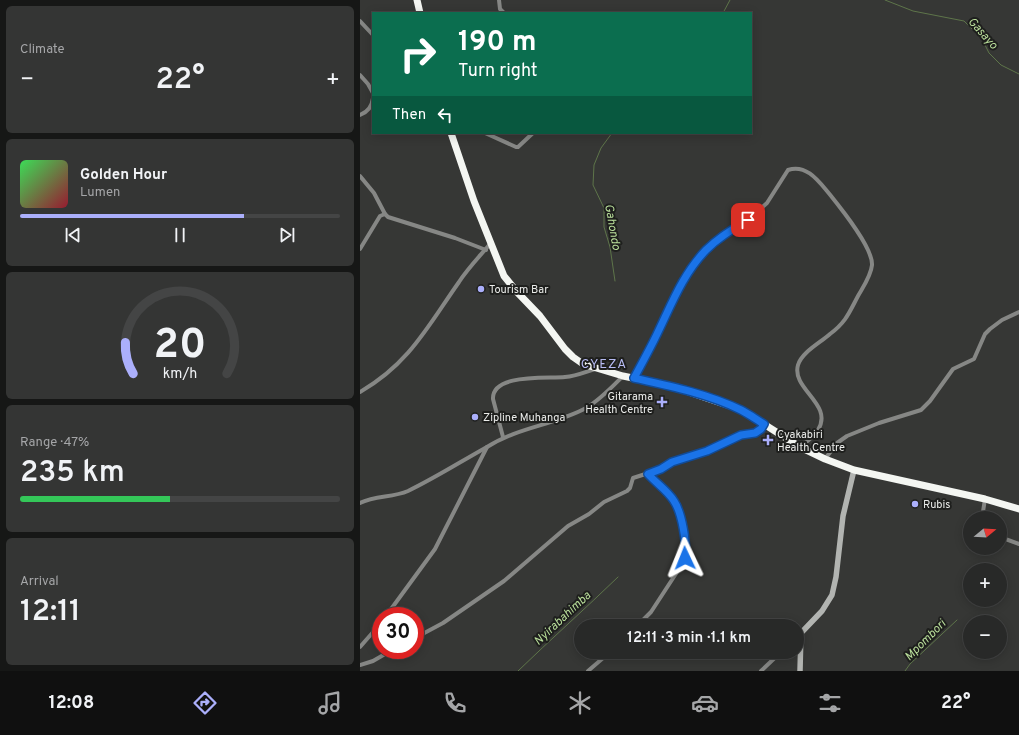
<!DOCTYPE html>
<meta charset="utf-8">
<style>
:root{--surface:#282928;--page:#343534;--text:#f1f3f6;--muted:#a5a6a8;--line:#444545;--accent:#abaffb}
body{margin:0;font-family:Overpass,sans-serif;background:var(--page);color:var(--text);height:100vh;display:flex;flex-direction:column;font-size:15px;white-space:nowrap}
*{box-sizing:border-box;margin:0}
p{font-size:13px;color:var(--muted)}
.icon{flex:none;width:22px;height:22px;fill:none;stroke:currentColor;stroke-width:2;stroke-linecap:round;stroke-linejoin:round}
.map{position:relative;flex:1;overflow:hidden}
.drawer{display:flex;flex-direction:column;gap:6px;padding:6px;background:#161716;width:360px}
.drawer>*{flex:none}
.banner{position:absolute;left:12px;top:12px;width:380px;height:122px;border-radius:0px;box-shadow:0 2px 10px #0003,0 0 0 1px var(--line);background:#0b6e4f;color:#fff;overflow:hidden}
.needle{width:26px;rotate:72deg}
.tools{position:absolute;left:603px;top:511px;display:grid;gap:8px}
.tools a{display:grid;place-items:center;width:44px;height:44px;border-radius:50%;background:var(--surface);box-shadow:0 2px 10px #0003,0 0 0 1px var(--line);font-size:20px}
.speed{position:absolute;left:12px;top:607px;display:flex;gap:8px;font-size:20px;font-weight:700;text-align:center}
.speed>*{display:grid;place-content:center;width:52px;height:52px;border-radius:50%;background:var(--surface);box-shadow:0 2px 10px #0003,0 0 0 1px var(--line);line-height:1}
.speed .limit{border:6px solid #d22;background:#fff;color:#111}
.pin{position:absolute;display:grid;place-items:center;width:34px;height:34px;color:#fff;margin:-17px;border-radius:8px;box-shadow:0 2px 6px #0006}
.me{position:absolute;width:44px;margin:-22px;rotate:358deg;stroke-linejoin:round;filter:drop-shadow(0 0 3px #0008)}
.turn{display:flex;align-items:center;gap:14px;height:84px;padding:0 20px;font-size:18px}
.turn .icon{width:52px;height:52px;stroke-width:2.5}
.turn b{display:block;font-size:28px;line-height:34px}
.then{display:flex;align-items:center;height:38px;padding:0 20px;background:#0003;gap:8px;font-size:15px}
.big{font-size:30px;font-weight:600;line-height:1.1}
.drawer .tile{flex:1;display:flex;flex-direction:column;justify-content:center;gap:6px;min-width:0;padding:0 14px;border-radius:6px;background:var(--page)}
.drawer .dial{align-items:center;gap:0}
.dial svg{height:104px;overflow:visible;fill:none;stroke:var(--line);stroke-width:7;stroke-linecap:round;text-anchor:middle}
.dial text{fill:var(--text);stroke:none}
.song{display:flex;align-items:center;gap:12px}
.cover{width:48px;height:48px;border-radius:6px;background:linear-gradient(135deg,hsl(130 70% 55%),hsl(350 70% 35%))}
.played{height:4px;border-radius:2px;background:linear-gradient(90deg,var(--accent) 70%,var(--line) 70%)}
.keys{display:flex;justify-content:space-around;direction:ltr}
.heat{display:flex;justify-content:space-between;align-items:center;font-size:22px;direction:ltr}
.charge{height:6px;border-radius:3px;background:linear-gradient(90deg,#34c759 47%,var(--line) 0)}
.trip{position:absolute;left:214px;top:619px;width:230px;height:40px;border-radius:20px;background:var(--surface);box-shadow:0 2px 10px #0003,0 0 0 1px var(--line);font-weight:600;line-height:40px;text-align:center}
.tabs{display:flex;height:64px;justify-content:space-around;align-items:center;background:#101010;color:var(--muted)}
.tabs .icon{width:28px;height:28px}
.tabs .on{color:var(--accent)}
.tabs b{font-size:18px;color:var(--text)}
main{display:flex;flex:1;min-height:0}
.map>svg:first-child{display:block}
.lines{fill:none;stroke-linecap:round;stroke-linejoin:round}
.stream{stroke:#5e754a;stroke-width:1}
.street{stroke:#868785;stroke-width:4}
.secondary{stroke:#b2b4b1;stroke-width:5.5}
.highway{stroke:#f4f6f2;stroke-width:7}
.route-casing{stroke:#114b97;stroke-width:10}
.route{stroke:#1a73e8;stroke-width:7}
.poi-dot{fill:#abaffb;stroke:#1e1f1d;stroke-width:1.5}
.labels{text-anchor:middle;stroke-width:4;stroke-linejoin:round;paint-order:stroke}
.poi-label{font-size:11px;fill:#ebecea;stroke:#1e1f1d;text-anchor:start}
.water-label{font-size:12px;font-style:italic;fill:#badf9b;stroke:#1e1f1d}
.quarter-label{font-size:13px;letter-spacing:1px;fill:#b7bbf3;stroke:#1e1f1d}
</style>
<main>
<section class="drawer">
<div class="tile"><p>Climate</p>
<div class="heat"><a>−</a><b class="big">22°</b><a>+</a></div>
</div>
<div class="tile">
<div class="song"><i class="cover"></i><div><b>Golden Hour</b><p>Lumen</p></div></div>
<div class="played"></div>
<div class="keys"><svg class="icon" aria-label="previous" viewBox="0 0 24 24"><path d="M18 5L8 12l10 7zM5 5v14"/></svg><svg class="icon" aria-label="pause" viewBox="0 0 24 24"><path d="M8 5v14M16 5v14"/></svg><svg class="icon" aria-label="next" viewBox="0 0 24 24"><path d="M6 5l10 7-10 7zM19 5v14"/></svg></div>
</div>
<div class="tile dial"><svg viewBox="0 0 100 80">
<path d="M14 69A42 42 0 1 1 86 69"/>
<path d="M14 69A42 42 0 0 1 8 45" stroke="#abaffb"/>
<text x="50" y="56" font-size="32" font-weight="700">20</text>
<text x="50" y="72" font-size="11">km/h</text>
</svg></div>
<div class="tile"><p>Range · 47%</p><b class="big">235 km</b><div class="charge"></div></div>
<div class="tile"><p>Arrival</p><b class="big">12:11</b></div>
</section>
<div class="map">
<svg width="659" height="671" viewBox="0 0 659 671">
<rect width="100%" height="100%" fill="#363735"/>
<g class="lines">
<g class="stream">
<polyline points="525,0 553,11 604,21 622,39 629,53 641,65 659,74"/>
<polyline points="363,13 370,0"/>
<polyline points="252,133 241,148 234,165 233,185 244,208 244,227 250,247 255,281"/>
<path d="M158 671C191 639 225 609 258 577"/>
<polyline points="545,671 550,664 597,620"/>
</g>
<g class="street">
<polyline points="139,0 140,9 144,13"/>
<polyline points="0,21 13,35"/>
<polyline points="0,75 8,84 13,93"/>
<path d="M0 115C8 112 12 106 13 98"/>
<polyline points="125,133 156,147 158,147 173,133"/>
<polyline points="0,176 14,193 25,214 28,217 95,238 126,250"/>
<polyline points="0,249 20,216 25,214"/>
<path d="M275 378 299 330 309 307 323 281 336 262 347 249 358 239 388 220 407 203 428 170C445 164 457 179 467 191 479 206 513 247 512 265 511 276 503 287 498 296 489 313 486 322 470 334 460 343 442 352 438 365 431 389 474 404 458 430 454 437 446 442 440 447"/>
<path d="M0 392C49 364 68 326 99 282 108 268 120 256 130 244"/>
<path d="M143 437 133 399C132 373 188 379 205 377 216 376 225 372 235 369"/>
<polyline points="465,459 477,443 487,436 519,423 561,410 570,401 593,369 614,359 625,334 630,329 642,320 659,312"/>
<path d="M0 503C15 495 32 498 48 491 75 478 100 462 127 447"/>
<polyline points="622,518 625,499"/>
<polyline points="640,537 659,544"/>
<path d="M26 616 75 549 127 447C158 427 195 425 226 408 240 400 252 387 263 376"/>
<polyline points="277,626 291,612 319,569 325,558 325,554 323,531 317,506 312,497 288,474"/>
<polyline points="55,638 83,623 144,581 208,526 229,514 244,502 267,491 270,488 273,478 301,469 316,461 347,451 381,435 395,433 401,429 405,425"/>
<polyline points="0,647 21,623"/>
<polyline points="0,665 13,661 32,650"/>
<polyline points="228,671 250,652"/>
<polyline points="401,671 421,652"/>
</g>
<polyline class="secondary" points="440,671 441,633 462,611 472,595 476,577 483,516 494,470"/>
<g class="highway">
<polyline points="57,0 60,13"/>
<polyline points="91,133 114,201 144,276 157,292 180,316 205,349 213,357 223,364 263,376 311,386 373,407 385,412 440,447 465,459 494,470 625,499 659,509"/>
</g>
</g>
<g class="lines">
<defs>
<path id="route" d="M325 558C327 543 322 513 314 501 308 491 296 483 288 474L301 469 312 462 347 451 381 435 395 433 401 429 404 424C397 420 389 414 381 410 348 394 310 386 274 378 282 363 291 347 298 332 312 303 323 274 346 250 358 238 374 228 388 220"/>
</defs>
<use href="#route" class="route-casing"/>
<use href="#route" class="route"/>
</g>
<g class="poi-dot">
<circle cx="121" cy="289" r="4"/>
<path d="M300 396h4v4h4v4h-4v4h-4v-4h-4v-4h4z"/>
<circle cx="115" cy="417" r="4"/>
<path d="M406 434h4v4h4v4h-4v4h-4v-4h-4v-4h4z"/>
<circle cx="555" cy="504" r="4"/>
</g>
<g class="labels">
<g class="poi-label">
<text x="129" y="293">Tourism Bar</text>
<text x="293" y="400" text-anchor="end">Gitarama<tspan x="293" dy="13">Health Centre</tspan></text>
<text x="123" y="421">Zipline Muhanga</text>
<text x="417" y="438">Cyakabiri<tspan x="417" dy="13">Health Centre</tspan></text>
<text x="563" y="508">Rubis</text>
</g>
<g class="water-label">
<text transform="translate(623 33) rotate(48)" y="4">Gasayo</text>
<text transform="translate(253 227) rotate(80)" y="4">Gahondo</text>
<text transform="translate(202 618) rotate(-43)" y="4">Nyirabahimba</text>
<text transform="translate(565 640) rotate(-45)" y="4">Mpombori</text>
</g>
<g class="quarter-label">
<text x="244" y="368">CYEZA</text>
</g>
</g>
</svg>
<div class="tools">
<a><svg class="needle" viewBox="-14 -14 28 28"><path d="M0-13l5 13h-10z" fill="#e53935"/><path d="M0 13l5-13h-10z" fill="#a5a6a8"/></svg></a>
<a>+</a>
<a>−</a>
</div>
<div class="speed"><div class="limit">30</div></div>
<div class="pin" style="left:388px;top:220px;background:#d93025"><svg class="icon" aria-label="arrive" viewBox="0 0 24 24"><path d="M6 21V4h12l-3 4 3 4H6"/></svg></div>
<svg class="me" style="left:325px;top:558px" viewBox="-20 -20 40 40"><path d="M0-17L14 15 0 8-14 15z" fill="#1a73e8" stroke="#fff" stroke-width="4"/></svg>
<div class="trip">12:11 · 3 min · 1.1 km</div>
<div class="banner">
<div class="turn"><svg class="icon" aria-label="right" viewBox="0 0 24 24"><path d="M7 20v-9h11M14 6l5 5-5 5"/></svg><div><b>190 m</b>Turn right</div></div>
<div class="then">Then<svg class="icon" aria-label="left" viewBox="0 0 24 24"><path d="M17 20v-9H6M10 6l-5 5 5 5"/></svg></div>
</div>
</div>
</main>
<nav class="tabs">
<b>12:08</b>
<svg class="icon on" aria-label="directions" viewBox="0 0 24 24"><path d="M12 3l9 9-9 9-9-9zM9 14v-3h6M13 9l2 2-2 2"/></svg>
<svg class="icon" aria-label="music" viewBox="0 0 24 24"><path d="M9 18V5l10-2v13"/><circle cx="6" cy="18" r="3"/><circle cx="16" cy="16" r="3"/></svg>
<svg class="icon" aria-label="phone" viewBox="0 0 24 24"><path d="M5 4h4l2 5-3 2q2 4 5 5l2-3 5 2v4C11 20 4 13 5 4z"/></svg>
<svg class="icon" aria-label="climate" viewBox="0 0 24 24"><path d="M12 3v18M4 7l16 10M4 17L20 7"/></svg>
<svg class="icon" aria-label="car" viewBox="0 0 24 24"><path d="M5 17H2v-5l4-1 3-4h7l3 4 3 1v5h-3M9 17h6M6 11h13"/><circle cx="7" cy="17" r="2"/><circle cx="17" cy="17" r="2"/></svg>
<svg class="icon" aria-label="filters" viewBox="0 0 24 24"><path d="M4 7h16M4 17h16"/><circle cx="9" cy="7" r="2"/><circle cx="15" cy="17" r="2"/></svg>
<b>22°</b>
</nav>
